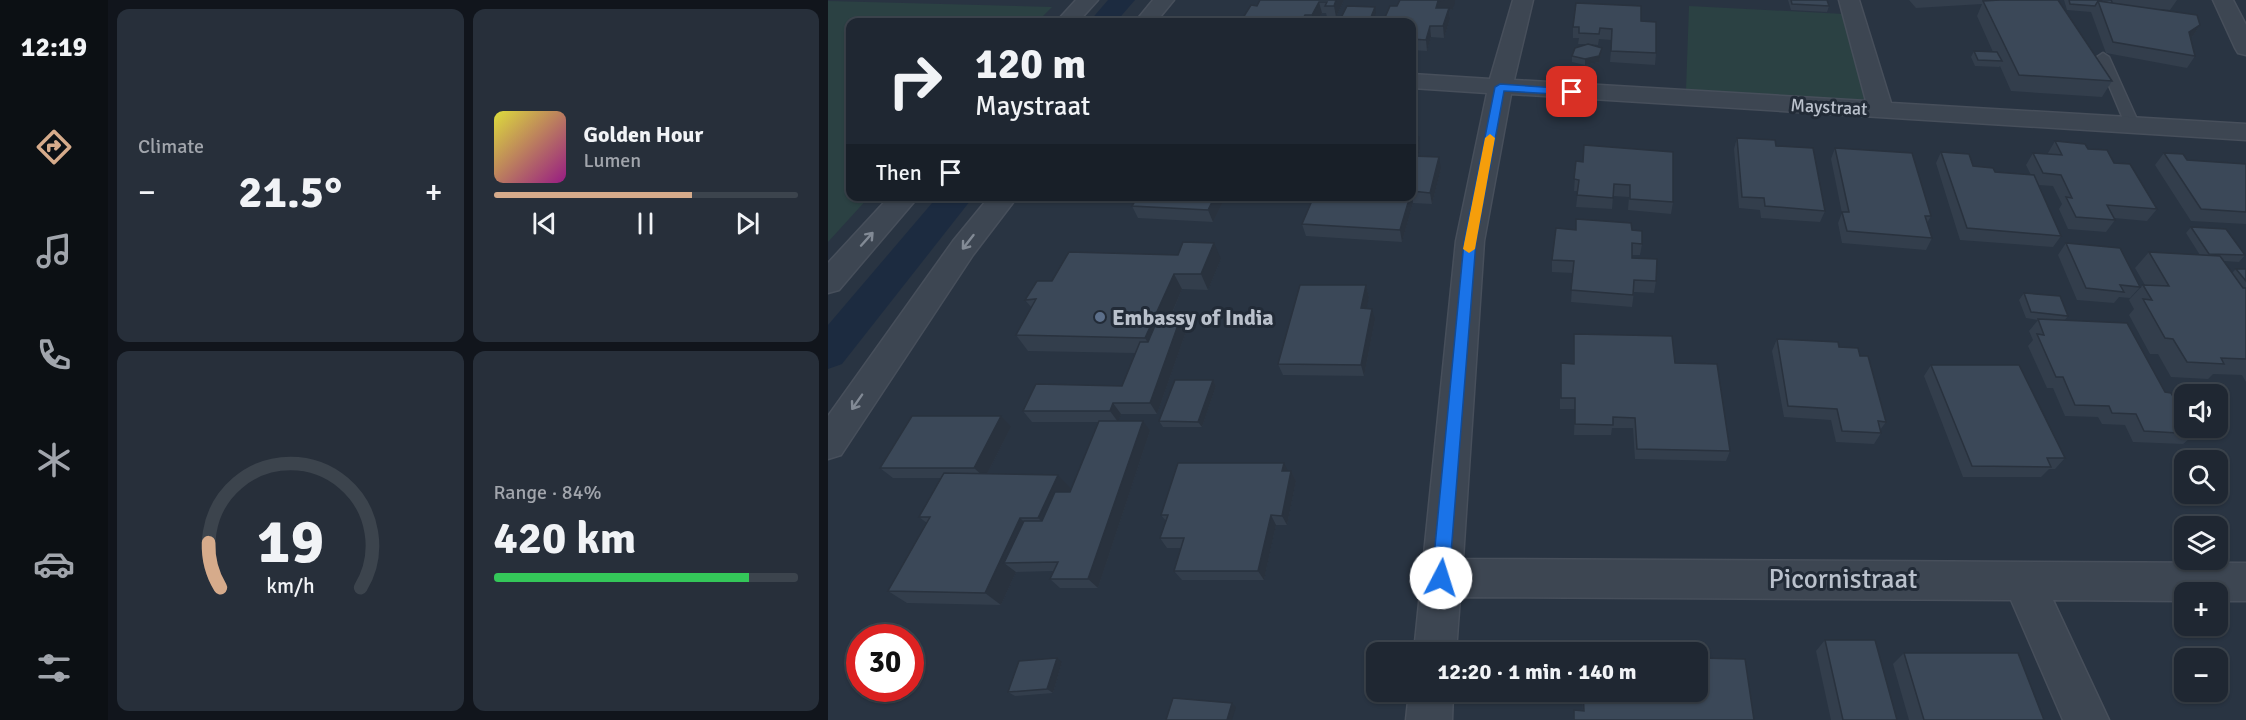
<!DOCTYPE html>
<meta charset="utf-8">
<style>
:root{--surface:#1f2732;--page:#272f3a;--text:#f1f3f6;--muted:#a1a5ac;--line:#3c444d;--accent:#d6ab8b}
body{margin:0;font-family:Signika,sans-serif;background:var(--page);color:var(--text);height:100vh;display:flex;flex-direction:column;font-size:22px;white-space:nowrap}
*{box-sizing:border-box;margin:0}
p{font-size:20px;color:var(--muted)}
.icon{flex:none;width:33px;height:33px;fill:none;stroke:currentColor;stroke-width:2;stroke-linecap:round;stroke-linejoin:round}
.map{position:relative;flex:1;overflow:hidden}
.drawer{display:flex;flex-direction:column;gap:9px;padding:9px;background:#11151c;width:720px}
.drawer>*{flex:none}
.hud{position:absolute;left:18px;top:18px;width:570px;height:183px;border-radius:12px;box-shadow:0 2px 4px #0004,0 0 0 2px var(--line);background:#1f2732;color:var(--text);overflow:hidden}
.buttons{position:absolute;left:1346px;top:384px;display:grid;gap:12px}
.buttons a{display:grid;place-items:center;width:54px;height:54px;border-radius:12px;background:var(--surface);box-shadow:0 2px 4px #0004,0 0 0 2px var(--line);font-size:30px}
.speed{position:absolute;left:18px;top:624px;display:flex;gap:12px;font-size:30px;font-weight:700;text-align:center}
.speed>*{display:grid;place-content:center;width:78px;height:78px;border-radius:50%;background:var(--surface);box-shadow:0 2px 4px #0004,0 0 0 2px var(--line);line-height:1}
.speed .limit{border:9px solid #d22;background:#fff;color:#111}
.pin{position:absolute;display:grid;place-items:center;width:51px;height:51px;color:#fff;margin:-26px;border-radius:12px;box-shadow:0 3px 9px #0006}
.me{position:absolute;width:66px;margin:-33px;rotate:5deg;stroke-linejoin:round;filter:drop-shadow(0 0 4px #0008)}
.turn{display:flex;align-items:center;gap:21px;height:126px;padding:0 30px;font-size:27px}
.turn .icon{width:78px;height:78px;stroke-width:2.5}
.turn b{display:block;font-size:42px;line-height:51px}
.then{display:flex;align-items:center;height:57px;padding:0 30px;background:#0003;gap:12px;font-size:22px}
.big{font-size:45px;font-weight:700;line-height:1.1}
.drawer .card{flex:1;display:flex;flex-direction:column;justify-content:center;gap:9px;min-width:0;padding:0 21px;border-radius:12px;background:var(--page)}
.drawer .dial{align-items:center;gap:0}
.dial svg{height:156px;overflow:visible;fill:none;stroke:var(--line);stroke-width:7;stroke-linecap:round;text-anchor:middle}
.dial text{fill:var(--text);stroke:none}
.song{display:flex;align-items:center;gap:18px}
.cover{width:72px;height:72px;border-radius:9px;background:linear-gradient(135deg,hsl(60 70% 55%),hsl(310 70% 35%))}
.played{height:6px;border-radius:3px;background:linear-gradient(90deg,var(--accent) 65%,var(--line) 65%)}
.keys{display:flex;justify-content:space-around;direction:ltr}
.heat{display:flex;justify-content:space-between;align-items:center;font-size:33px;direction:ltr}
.charge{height:9px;border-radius:4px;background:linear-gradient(90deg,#34c759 84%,var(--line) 0)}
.drawer .tiles{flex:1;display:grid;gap:9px;grid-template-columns:repeat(2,1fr)}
.trip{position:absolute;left:538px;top:642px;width:342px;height:60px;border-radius:12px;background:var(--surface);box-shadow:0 2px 4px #0004,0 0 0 2px var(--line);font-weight:700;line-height:60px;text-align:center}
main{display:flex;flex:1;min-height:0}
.tabs{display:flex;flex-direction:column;width:108px;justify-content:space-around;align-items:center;background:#0c1014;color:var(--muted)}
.tabs .icon{width:42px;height:42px}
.tabs .selected{color:var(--accent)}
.tabs b{font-size:27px;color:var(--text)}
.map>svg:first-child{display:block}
.green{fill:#2b4143}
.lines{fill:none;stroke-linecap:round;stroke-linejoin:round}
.canal{fill:#1c2b40;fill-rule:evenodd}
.service-casing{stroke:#474f5b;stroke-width:3}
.minor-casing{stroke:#474f5b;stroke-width:3}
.tertiary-casing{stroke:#474f5b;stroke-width:3}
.service{fill:#3d4652;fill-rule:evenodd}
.minor{fill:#3d4652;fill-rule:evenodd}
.tertiary{fill:#3d4652;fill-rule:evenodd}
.wall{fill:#333e4c}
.shaded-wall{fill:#29323e}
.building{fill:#3b4858;stroke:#29323e;stroke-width:1.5}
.oneway{stroke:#828a95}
.route{fill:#1a73e8;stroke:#114b97;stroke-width:1.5}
.slow{fill:#f59e0b}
.service-dot{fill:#5c6f8a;stroke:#222b37;stroke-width:2}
.labels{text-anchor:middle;stroke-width:6;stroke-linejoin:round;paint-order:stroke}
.far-street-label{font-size:18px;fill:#bac1cc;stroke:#222b37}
.poi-label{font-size:22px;font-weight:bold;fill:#bac1cc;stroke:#222b37;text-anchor:start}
.near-street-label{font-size:27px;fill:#bac1cc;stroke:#222b37}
</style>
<main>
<nav class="tabs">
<b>12:19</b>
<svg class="icon selected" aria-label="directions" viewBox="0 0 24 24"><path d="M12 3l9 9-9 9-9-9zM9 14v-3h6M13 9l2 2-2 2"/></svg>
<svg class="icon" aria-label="music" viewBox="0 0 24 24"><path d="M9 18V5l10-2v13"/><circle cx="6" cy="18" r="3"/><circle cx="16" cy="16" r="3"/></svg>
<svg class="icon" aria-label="phone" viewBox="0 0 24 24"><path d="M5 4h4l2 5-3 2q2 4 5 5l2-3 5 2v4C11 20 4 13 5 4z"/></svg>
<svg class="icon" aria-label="climate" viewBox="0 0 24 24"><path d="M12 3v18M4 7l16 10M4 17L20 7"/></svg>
<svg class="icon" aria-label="car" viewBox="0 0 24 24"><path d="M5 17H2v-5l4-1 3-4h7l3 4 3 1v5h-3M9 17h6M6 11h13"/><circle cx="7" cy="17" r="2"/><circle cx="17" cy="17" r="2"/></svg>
<svg class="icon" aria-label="filters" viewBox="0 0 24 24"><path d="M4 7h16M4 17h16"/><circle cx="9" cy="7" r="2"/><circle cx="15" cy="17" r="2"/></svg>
</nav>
<section class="drawer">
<div class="tiles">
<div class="card"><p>Climate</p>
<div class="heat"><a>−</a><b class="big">21.5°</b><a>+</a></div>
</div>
<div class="card">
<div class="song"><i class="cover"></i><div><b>Golden Hour</b><p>Lumen</p></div></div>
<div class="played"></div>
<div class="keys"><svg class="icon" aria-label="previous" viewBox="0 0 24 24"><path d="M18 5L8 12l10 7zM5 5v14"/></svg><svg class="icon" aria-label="pause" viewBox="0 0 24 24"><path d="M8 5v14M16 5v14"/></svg><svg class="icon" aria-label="next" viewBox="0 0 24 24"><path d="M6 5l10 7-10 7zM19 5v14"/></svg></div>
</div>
<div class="card dial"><svg viewBox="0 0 100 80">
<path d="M14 69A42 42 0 1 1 86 69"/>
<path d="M14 69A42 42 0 0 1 8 46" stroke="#d6ab8b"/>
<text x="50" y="56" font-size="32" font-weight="700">19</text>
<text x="50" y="72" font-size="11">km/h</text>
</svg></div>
<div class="card"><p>Range · 84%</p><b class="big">420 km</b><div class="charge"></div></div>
</div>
</section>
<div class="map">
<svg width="1418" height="720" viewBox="0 0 1418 720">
<rect width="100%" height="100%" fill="#293442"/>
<g class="green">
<polygon points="0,1 224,7 209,22 22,22 22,196 41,197 0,242"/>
<polygon points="861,6 1016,14 1039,99 1031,100 858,90"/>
</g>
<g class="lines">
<g class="canal">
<polygon points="280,0 307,0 288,22 261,22"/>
<polygon points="110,196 146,196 14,364 0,369 0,325"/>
</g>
<defs>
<polygon id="service" points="1275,53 1281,57 1312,126 1310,129 1300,129 1298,126 1269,57"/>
<g id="minor">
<polygon points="685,0 705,0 686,80 1038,101 1011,0 1031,0 1063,103 1418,124 1418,140 683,94 656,241 635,559 1418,563 1418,601 1389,601 1389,592 1356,592 1356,601 1225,600 1281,720 1235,720 1183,600 632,597 628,652 586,652 628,241 659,93 584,88 584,74 662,79"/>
<polygon points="1385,0 1405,0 1418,25 1418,55 1410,53 1407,48"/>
<polygon points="581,692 625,692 624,720 578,720"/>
</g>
<g id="tertiary">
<polygon points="248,0 270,0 250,22 228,22"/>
<polygon points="325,0 346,0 328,22 307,22"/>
<polygon points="62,196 91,196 11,290 0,293 0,263"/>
<polygon points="162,196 190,196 145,255 13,455 0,459 0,416 125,241"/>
</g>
</defs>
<use href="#service" class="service-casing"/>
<use href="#minor" class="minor-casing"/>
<use href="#tertiary" class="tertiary-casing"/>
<use href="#service" class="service"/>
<use href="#minor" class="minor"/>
<use href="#tertiary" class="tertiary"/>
</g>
<g class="wall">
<polygon points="516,0 508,17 499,17 498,13 494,13 488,22 414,22 413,21 429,6"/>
<polygon points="572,0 627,0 625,9 621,10 622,19 616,38 603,37 599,51 584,50 584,22 569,6"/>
<polygon points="960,0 999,0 1001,6 999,12 963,10"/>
<polygon points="1081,0 1230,0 1284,81 1274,97 1183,91 1172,66 1171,67 1147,66 1143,57 1146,51 1165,52 1149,16 1154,4 1088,8"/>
<polygon points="1236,0 1283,0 1285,3 1284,0 1349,0 1342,10 1333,9 1333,10 1372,25 1365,36 1362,38 1367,56 1359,68 1278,53 1263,12 1239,10"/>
<polygon points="813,21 828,53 827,65 782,62 784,40 771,39 770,45 761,44 774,48 771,62 757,65 744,62 744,56 759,44 750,44 751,38 745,38 745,27"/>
<polygon points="584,137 592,149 590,156 613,169 604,204 585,203 574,242 478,236 474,224 584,196"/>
<polygon points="909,138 948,146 997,211 992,222 933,218 932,210 911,208 906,149"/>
<polygon points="1227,141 1260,149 1286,163 1329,209 1319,221 1286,218 1287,220 1278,232 1240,229 1231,209 1234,204 1225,186 1211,185 1233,236 1225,247 1132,240 1108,163 1113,152 1145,166 1167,172 1203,175 1198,165 1205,153 1220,154 1220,153"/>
<polygon points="1007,148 1103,216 1099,223 1104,238 1098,250 1014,243 1010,223 1014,213 1003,159"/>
<polygon points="1336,153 1359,160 1418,164 1418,224 1363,221 1327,165"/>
<polygon points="748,161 845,202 843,214 800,210 801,197 785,196 784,209 748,207 750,191 746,191"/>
<polygon points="310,196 398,196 385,222 310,218 304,206"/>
<polygon points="1363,227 1417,255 1411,262 1396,261 1404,273 1408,269 1418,269 1418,382 1414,375 1385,374 1380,379 1343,377 1330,354 1322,354 1301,315 1306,309 1301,300 1315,285 1317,285 1307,268 1321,252 1372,255 1358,233"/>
<polygon points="748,230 804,230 814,244 812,255 804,255 804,258 828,281 826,293 806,292 804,307 743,302 745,273 724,272 724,260"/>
<polygon points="1238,243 1312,287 1302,298 1291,297 1286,303 1249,300 1230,255"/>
<polygon points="393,259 380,290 354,289 344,314 354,314 360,326 329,414 293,414 290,421 322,431 270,588 232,588 222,579 225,571 188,572 173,605 79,603 60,591 99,523 91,517 113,478 65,478 52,468 183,427 159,474 243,489 242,492 270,422 204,422 195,411 294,386 307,353 200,351 188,335 204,308 197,300 224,281"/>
<polygon points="538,285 541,297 538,309 547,320 536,376 455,375 450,364"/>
<polygon points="1196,293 1240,316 1236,321 1337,392 1367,434 1355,444 1305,442 1297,425 1274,424 1270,417 1237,416 1225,388 1219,388 1200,346 1205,340 1201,331 1210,320 1198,318 1191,300"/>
<polygon points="746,334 847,363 902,451 898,461 807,459 805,428 784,428 783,435 746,435 747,409 732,409 732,375 733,363 745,364"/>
<polygon points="949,339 1011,347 1032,356 1058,422 1052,430 1053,433 1046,444 1008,442 1003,420 956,417 944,351"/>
<polygon points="1103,365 1237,458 1227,469 1221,469 1213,477 1135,477 1096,376"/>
<polygon points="385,380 388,386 374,427 335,427 331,421"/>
<polygon points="460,471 463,471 468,481 459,525 448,525 436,580 354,580 346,571 354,548 339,548 332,538 338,521 333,515"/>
<polygon points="997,640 1069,720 1003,720 988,651"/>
<polygon points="1076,653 1216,720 1081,720 1065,664"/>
<polygon points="234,662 225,693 187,696 180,692"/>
<polygon points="754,692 870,692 926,720 745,720 746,710 755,711"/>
</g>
<g class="shaded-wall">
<polygon points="508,0 516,0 508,17 506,6"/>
<polygon points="616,0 627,0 627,3 625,9 621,10 622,19 616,38 615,26 608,8 610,1"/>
<polygon points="491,2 494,13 488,22 485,22 484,15"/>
<polygon points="547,7 548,13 544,22 541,22"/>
<polygon points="477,15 479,22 473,22"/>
<polygon points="1372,25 1365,36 1353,43 1361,32"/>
<polygon points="602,26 603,37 599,51 598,40"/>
<polygon points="774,48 771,62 757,65 757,59"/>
<polygon points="591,137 592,149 587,168 585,156"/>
<polygon points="611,157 613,169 604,204 602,193"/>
<polygon points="584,193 585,203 574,242 572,230 582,196 584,196"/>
<polygon points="387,196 398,196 385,222 380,210"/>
<polygon points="386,243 393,259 380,290 373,274"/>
<polygon points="346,274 354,289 327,354 317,338"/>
<polygon points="538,285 541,297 536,320 533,308"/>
<polygon points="544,309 547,320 536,376 533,365"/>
<polygon points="354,314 360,326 329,414 322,403"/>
<polygon points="385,380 388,386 374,427 370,422"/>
<polygon points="285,403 293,414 290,422 282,411"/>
<polygon points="173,416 183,427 157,478 146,468"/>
<polygon points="315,421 322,431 270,588 260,579"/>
<polygon points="456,463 461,473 454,471"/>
<polygon points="463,471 468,481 459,525 454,516"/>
<polygon points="230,475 243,489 224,531 210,518"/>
<polygon points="443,515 448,525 436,580 430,571"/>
<polygon points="192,518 206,531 176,563 188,572 173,605 157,593"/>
<polygon points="229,658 234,662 225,693 219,689"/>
<polygon points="404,703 408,707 404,720 399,720"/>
</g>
<g class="building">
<polygon points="432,0 508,0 506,6 497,6 499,2 491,2 484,15 477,15 473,22 445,22 413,21 423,5 429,6"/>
<polygon points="572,0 616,0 610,1 608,8 621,8 615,26 602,26 598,40 584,39 584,22 555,22 562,6 569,6"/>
<polygon points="963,0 999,0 1001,6 964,4"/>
<polygon points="1172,0 1230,0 1284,81 1191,75 1155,1"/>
<polygon points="1241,0 1283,0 1284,3 1270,1 1267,6 1242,4"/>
<polygon points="1270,1 1369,15 1372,25 1361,32 1367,56 1285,42"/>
<polygon points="748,3 813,6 813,21 828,22 828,53 783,51 784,29 772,28 771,34 751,33 751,27 745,27"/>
<polygon points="519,6 547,7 541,22 511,22"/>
<polygon points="760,44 774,48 771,56 757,59 744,56 747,48"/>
<polygon points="1146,51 1169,52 1174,61 1150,60"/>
<polygon points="584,137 591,137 585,156 611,157 602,193 584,191"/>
<polygon points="909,138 947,140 948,146 985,148 997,211 937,206 936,198 914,197"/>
<polygon points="1227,141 1257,144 1260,149 1279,150 1286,163 1302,164 1329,209 1279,205 1287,220 1248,217 1238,197 1244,198 1233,175 1215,173 1205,153 1234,155"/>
<polygon points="756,145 845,152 845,202 802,199 802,185 786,184 785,198 749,195 751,180 746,179 748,161 755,162"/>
<polygon points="1007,148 1084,153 1103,216 1097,216 1104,238 1019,231 1014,212 1021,212"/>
<polygon points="1113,152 1141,154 1145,166 1165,168 1167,172 1206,175 1233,236 1139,228"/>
<polygon points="1336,153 1355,154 1359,160 1418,164 1418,212 1373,209"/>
<polygon points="310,196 387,196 380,210 304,206"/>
<polygon points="486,196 582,196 572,230 474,224"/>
<polygon points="748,219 803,223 804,230 814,231 814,244 804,243 804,258 829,259 828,281 806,280 805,295 743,290 746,261 724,260 728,228 748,230"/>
<polygon points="1363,227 1398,229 1417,255 1381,254"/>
<polygon points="355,242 386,243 373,274 346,274 317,338 188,335 208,299 197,300 209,281 224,281 241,252 350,255"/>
<polygon points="1238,243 1292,248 1312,287 1292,285 1296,292 1258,288"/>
<polygon points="1321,252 1392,256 1415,288 1418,288 1418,359 1393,358 1396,364 1359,362 1345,339 1337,338 1315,299 1324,300 1315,285 1341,286"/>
<polygon points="1408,269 1418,269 1418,281"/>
<polygon points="472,285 538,285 533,308 544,309 533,365 450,364"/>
<polygon points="1196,293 1232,296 1240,316 1203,312"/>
<polygon points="332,314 354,314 322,403 285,403 282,411 195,411 208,384 294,386 312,342 320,342"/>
<polygon points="1210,319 1299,323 1337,392 1343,393 1356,415 1356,428 1363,428 1367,434 1316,431 1308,414 1284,413 1281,406 1247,405 1235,377 1228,377 1209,334 1216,335"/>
<polygon points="746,334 844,336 847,363 889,364 902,451 809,449 807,418 785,417 785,425 747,424 747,398 733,398 733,363 746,364"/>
<polygon points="949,339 1010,342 1011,347 1030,348 1032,356 1040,356 1058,422 1050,421 1053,433 1014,431 1009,409 960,406"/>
<polygon points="1103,365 1191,365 1237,458 1219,458 1223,467 1144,466"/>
<polygon points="347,380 385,380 370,422 331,421"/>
<polygon points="84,416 173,416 146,468 52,468"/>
<polygon points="271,421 315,421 260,579 222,579 230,562 176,563 196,521 214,521 227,492 242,492"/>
<polygon points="350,463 456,463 454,471 463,471 454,516 443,515 430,571 346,571 356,538 332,538 340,515 333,515"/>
<polygon points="116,473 230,475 210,518 192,518 157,593 60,591 102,517 91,517"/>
<polygon points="997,640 1047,640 1069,720 1015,720"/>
<polygon points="1076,653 1190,653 1216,720 1096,720"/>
<polygon points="229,658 219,689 180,692 191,661"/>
<polygon points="870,658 917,659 926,720 746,720 746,710 756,711 755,692 870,692"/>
<polygon points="345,698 404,703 399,720 338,720"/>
</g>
<defs><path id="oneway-shaft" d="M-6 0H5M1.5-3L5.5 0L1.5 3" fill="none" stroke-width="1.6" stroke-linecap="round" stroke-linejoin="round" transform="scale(1.5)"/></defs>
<g class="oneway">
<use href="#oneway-shaft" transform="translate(39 239) rotate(-48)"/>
<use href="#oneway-shaft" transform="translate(140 242) rotate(128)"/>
<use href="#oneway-shaft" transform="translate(29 402) rotate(125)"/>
</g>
<polygon class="route" points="672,84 744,89 748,92 744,95 676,91 648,242 621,578 619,583 613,586 607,583 604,578 636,242 667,87"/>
<polygon class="slow" points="662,134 667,138 647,249 641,253 635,249 657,138"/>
<circle class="service-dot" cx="272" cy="317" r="6"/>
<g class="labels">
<g class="far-street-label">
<text transform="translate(1001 107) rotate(3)" y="6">Maystraat</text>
</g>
<g class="poi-label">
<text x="284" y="325">Embassy of India</text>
</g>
<g class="near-street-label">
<text x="1015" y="588">Picornistraat</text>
</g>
</g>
</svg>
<div class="buttons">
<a><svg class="icon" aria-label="sound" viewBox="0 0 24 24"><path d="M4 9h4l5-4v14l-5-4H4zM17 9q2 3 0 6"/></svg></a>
<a><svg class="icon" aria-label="search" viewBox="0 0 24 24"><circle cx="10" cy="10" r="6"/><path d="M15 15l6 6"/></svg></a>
<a><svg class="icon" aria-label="layers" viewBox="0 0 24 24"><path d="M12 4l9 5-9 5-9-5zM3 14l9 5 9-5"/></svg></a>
<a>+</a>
<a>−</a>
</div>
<div class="speed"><div class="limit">30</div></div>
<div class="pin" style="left:744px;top:92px;background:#d93025"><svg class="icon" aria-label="arrive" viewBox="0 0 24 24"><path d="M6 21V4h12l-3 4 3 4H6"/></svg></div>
<svg class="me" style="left:613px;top:578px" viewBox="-20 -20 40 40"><circle r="19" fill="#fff"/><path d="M0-13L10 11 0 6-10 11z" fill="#1a73e8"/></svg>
<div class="trip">12:20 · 1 min · 140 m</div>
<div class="hud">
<div class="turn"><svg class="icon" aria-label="right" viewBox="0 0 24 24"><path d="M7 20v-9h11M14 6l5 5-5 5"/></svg><div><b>120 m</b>Maystraat</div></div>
<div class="then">Then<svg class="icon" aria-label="arrive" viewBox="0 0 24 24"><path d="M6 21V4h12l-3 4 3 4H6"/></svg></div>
</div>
</div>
</main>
